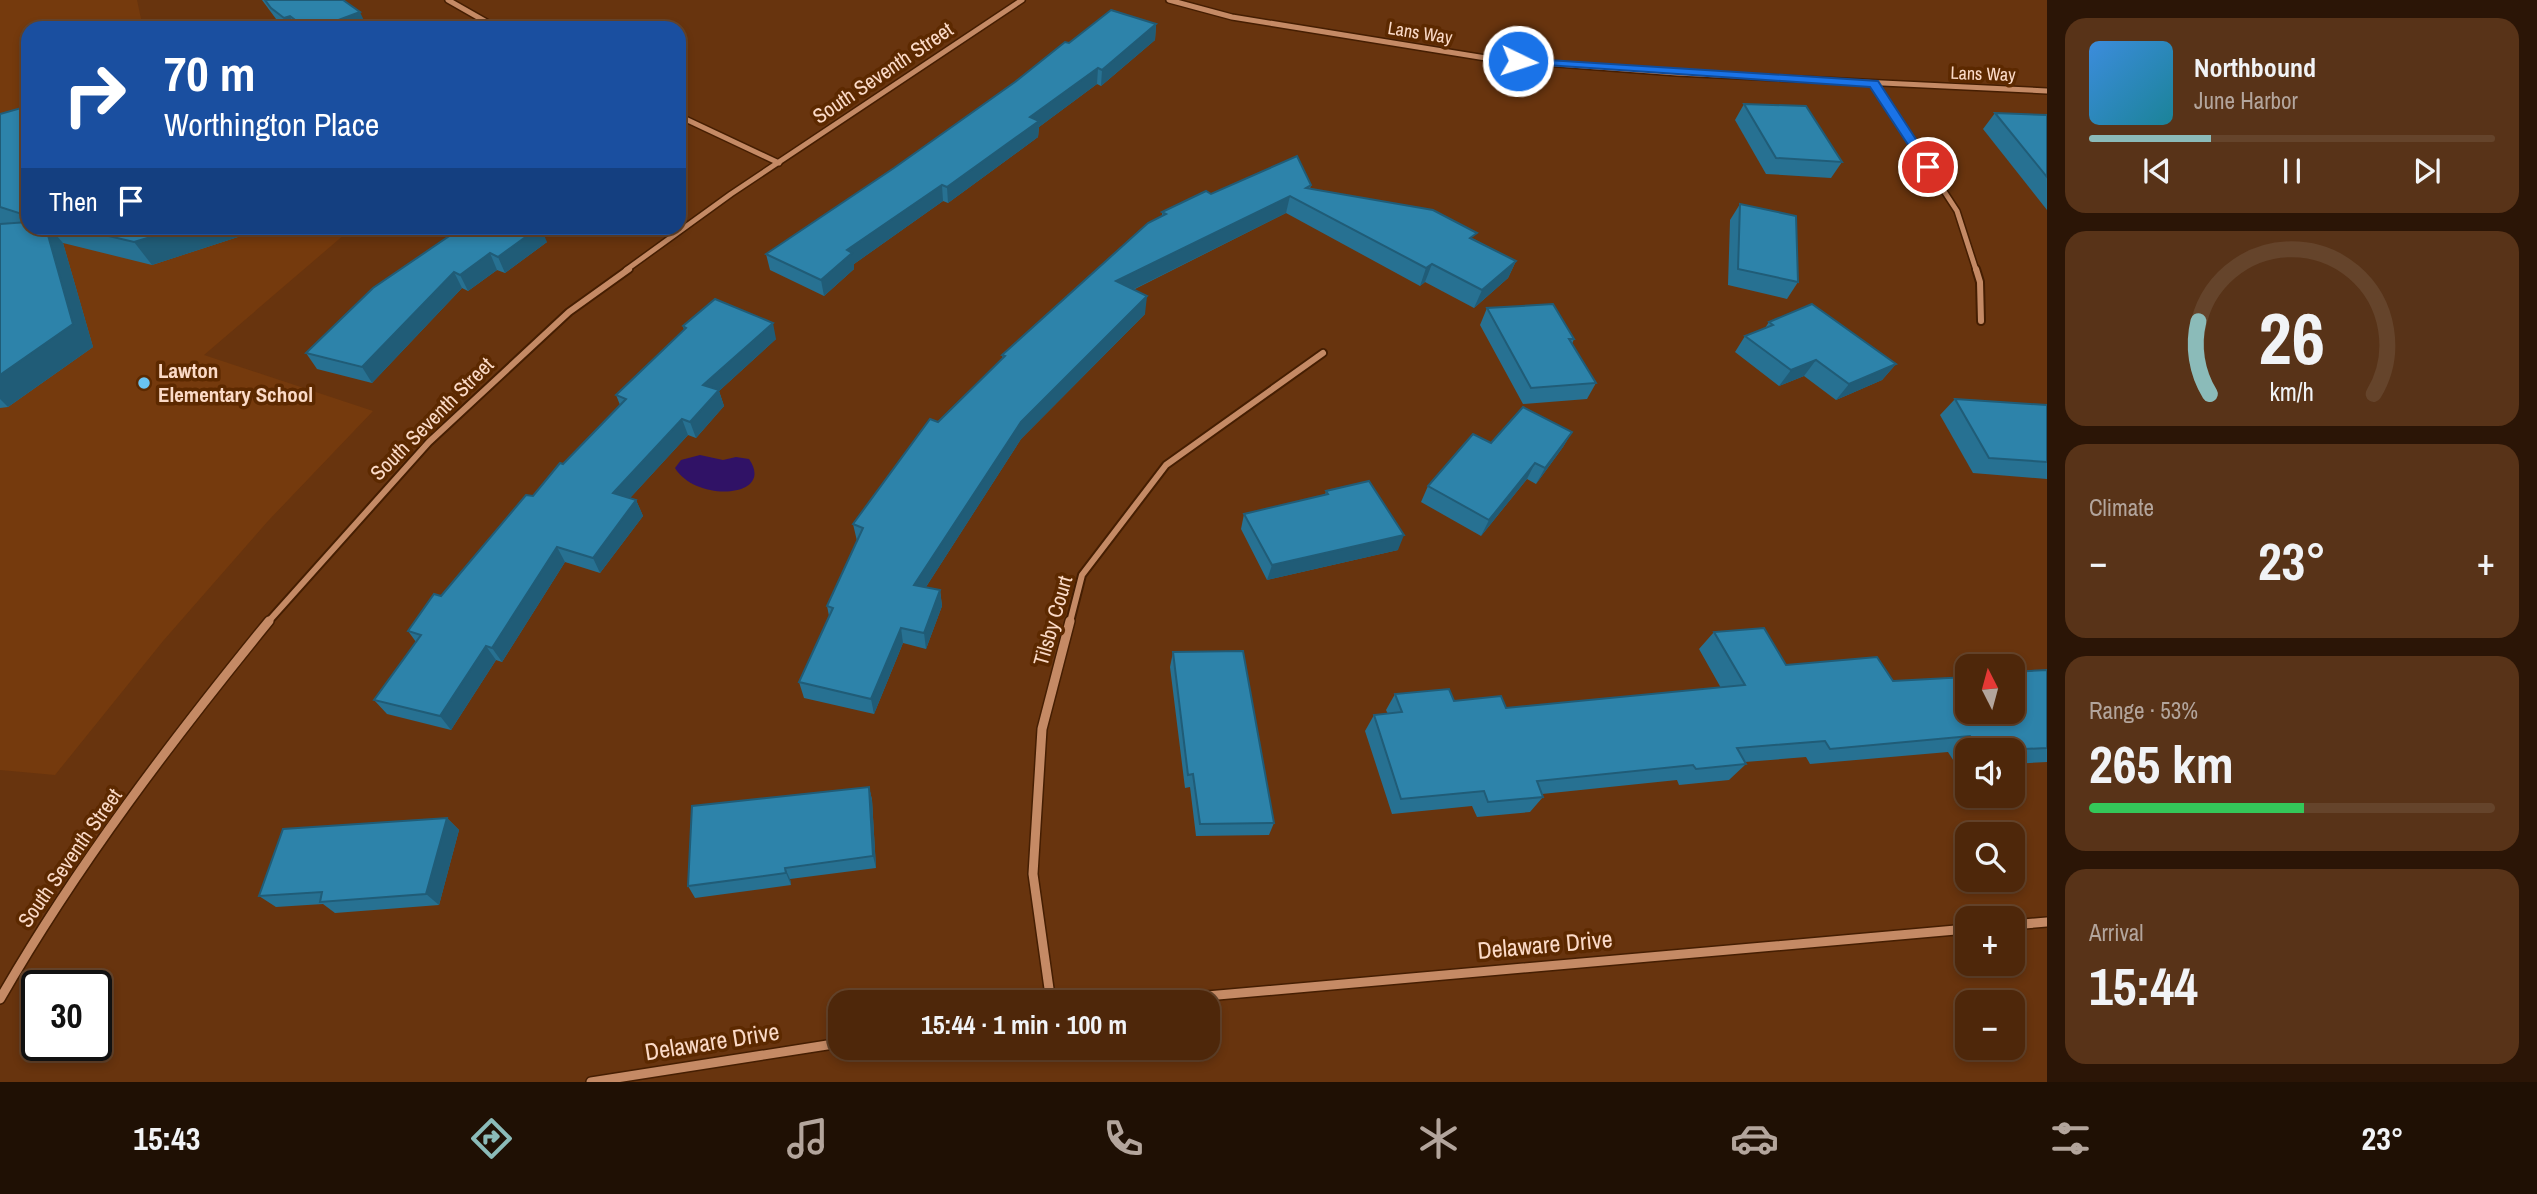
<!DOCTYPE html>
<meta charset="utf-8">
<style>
:root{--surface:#4e270a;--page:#583318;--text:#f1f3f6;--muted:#b3a59c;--line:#65442b;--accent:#8bbbb9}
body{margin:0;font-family:"Archivo Narrow",sans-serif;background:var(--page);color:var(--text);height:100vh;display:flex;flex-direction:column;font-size:26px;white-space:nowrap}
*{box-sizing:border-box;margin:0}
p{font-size:23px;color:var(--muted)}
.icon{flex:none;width:38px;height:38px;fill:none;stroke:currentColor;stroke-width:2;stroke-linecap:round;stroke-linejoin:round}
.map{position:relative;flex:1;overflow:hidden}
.details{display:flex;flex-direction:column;gap:18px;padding:18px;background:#2b1506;width:490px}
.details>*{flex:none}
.guide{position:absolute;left:21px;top:21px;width:665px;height:214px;border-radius:21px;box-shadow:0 4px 10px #0003,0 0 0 2px var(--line);background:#1a4fa0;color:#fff;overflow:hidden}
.needle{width:46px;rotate:354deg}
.fabs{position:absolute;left:1955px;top:654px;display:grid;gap:14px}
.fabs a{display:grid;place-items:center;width:70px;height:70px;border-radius:14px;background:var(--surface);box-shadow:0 4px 10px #0003,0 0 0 2px var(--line);font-size:35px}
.speed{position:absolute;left:21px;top:970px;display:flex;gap:14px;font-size:35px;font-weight:700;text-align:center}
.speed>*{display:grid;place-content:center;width:91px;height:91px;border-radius:50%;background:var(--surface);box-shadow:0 4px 10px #0003,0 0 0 2px var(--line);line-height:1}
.speed .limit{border:4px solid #111;border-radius:10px;background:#fff;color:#111}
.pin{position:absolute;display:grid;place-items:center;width:60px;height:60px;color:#fff;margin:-30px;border:4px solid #fff;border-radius:50%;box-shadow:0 2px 7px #0007}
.me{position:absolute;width:77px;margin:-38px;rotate:94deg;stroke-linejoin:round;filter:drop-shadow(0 0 5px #0008)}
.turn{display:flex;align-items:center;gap:24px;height:147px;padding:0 28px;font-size:32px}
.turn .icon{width:91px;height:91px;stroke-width:2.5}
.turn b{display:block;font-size:49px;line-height:60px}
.then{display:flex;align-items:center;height:66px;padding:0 28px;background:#0003;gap:14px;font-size:26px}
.big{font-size:52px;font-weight:700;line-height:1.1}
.details .card{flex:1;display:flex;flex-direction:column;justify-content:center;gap:10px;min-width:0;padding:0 24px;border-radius:21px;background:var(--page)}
.details .dial{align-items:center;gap:0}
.dial svg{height:182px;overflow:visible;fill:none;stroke:var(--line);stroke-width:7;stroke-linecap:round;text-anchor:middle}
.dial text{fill:var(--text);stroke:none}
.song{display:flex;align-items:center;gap:21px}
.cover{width:84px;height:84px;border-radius:10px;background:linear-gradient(135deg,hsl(210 70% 55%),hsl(190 70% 35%))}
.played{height:7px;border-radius:4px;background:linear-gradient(90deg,var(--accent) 30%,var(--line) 30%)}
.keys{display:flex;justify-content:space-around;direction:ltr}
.heat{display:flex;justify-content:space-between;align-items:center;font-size:38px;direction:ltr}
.charge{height:10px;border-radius:5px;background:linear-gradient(90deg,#34c759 53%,var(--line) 0)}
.trip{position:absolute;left:828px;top:990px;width:392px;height:70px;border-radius:21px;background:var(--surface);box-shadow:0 4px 10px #0003,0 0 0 2px var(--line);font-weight:700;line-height:70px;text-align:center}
.dock{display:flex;height:112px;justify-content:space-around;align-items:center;background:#1f1004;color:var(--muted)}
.dock .icon{width:49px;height:49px}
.dock .selected{color:var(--accent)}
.dock b{font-size:32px;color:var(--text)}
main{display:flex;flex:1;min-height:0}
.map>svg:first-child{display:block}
.built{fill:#753a0d}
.water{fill:#301266}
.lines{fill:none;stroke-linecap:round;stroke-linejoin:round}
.minor-far2-casing{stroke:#451e02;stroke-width:8}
.minor-far1-casing{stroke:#451e02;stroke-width:10}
.minor-casing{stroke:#451e02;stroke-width:12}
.minor-far2{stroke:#c58a65;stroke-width:5}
.minor-far1{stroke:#c58a65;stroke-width:6}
.minor{stroke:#c58a65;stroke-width:9}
.wall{fill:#277192}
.shaded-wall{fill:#205c77}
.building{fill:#2d83aa;stroke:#205c77;stroke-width:2}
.route{fill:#1a73e8;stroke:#114b97;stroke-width:2}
.poi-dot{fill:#69c3f1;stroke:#5c2900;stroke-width:2.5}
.labels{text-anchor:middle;stroke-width:7;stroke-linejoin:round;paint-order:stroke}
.far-street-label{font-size:18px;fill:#fbdac7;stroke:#5c2900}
.street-label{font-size:21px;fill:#fbdac7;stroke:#5c2900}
.poi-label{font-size:21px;font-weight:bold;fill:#fbdac7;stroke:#5c2900;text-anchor:start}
.near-street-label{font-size:24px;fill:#fbdac7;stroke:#5c2900}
</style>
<main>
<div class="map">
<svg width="2047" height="1082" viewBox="0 0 2047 1082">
<rect width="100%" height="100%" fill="#68340e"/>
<polygon class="built" points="0,0 137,0 143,28 28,28 28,228 352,228 204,355 373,411 268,521 163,641 55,775 0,770"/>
<path class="water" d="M700 455 723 460 736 457 749 459C776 498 696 503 675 468L681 460Z"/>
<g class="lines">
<defs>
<g id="minor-far2">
<polyline points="448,0 497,28"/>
<polyline points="1169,0 1232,17 1492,59 1677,73 2047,91"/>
<polyline points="1874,84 1957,211 1976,270"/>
<polyline points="679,116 779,163"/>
<polyline points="626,270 731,194 1022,0"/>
</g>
<g id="minor-far1">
<polyline points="1976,269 1980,282 1981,321"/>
<polyline points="268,622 429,442 569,312 629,269"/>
<polyline points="1070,622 1082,575 1166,465 1323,353"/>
</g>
<g id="minor">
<polyline points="2012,925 2047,922"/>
<path d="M0 999C77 865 172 740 269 621"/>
<polyline points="1051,1003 1033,874 1042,729 1070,621"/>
<polyline points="1127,1003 1967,929"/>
<polyline points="591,1082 840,1043"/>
</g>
</defs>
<use href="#minor-far2" class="minor-far2-casing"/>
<use href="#minor-far1" class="minor-far1-casing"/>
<use href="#minor" class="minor-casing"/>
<use href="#minor-far2" class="minor-far2"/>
<use href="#minor-far1" class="minor-far1"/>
<use href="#minor" class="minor"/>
</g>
<g class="wall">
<polygon points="262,0 343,0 367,27 365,28 285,28 279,23"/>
<polygon points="1156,24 1155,40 1101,86 1097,84 1039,127 1038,137 948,203 943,201 854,264 854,269 824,296 770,270 766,254 894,168 1069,43"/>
<polygon points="1744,104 1842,162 1831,178 1766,174 1735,120"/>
<polygon points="28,106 28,228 246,228 244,235 152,265 63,243 93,347 8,407 0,408 0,114"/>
<polygon points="1995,113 2047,115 2047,210 1983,129"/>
<polygon points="1311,185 1310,189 1474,239 1516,261 1508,278 1474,308 1425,282 1420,286 1286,213 1133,290 1145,314 1021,439 926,587 940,590 942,606 926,649 903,643 874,714 804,698 799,682 829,616 827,606 857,541 853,524 938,422 1003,359 1002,355 1162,216 1162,212 1211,194"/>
<polygon points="1740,204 1798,282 1787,299 1728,285 1730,220"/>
<polygon points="461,228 547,242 505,273 497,270 468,291 462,288 372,383 317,369 306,353"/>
<polygon points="1487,308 1574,339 1572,344 1596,383 1587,399 1523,404 1480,325"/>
<polygon points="1769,322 1896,364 1882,380 1836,400 1804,376 1779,386 1735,352 1745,336 1765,328"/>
<polygon points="683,326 776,339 719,391 724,406 696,438 688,435 630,498 636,500 643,516 600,573 565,562 502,662 496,660 451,730 387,714 374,700 416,642 408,631 563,464 620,405 616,395 684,330"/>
<polygon points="1955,399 2047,405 2047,479 1973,473 1940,415"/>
<polygon points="1572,432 1563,447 1536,484 1527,479 1481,536 1421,502 1428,486 1491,443"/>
<polygon points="1326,491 1398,550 1267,580 1241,529 1244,514 1325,495"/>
<polygon points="1714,632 1786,665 1893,681 1967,712 2047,670 2047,762 2012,764 2012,751 1967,751 1967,766 1957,766 1948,752 1810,764 1806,757 1745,762 1746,764 1729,780 1679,785 1677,780 1542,794 1543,797 1530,812 1477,817 1472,806 1392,814 1365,731 1374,715 1388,714 1386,710 1395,694 1506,708 1721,688 1699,649"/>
<polygon points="1173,652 1274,823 1269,835 1196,836 1190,787 1185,788 1170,667"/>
<polygon points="869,787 872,800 876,868 790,879 791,885 695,898 688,886"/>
<polygon points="447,818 459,830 439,905 335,913 323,904 276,907 259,896"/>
</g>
<g class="shaded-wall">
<polygon points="360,12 367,27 365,28 317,28"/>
<polygon points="290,16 296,28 290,28 284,18"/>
<polygon points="1156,24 1155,40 1101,86 1102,70"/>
<polygon points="1098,68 1097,84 1039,127 1038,137 948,203 947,187 1030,117"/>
<polygon points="942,185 943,201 854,264 854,269 824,296 821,280 847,250"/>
<polygon points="1290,196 1286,213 1114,299 1116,281"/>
<polygon points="46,228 50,228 63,243 93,347 8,407 0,399 0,375"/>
<polygon points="181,228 246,228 244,235 152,265 134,242"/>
<polygon points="538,228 541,228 547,242 505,273 498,257"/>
<polygon points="490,253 497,270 468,291 460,275"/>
<polygon points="1516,261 1508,278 1474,308 1482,290"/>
<polygon points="1432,264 1425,282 1420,286 1426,268"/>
<polygon points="454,272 462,288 372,383 362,367"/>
<polygon points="1147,296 1145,314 1021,439 917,601 914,585 1021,422"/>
<polygon points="773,323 776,339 719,391 724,406 696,438 690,422 703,385"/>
<polygon points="1816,360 1804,376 1779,386 1791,370"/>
<polygon points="1896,364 1882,380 1836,400 1849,384"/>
<polygon points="682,419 688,435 620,509 613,493"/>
<polygon points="1572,432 1563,447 1536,484 1545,468"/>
<polygon points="1535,463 1527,479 1481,536 1489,520"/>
<polygon points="636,500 643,516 600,573 593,558"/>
<polygon points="1404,535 1398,550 1267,580 1272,565"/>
<polygon points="557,547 565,562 502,662 492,648"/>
<polygon points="940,590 942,606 926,649 924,633"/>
<polygon points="901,628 903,643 874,714 871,699"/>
<polygon points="486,646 496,660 451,730 440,716"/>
<polygon points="869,787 872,800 876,868 873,856"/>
<polygon points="447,818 459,830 439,905 426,894"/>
<polygon points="785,868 790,879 791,885 786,873"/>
</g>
<g class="building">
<polygon points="265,0 343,0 360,12 317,28 306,28 290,16 284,18 271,8"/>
<polygon points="1111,10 1156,24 1102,70 1098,68 1030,117 1039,121 947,187 942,185 847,250 852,253 821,280 766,254 894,168 1015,82 1065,42 1069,43"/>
<polygon points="1744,104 1806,106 1842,162 1776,158"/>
<polygon points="28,106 28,216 0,207 0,114"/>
<polygon points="1995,113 2047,115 2047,177"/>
<polygon points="1297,156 1311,185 1306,188 1433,210 1477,233 1470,238 1516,261 1482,290 1432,264 1426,268 1290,196 1116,281 1147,296 1021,422 914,585 940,590 924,633 901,628 871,699 799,682 833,608 827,606 863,528 853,524 930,419 938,422 1005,356 1002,355 1148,223 1166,214 1162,212 1206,191 1211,194"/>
<polygon points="1740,204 1796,216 1798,282 1738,269"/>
<polygon points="28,222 28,228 46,228 73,324 0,375 0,224"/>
<polygon points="75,228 181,228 134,242"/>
<polygon points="461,228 538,228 498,257 490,253 460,275 454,272 362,367 306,353 373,288"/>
<polygon points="715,299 773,323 703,385 719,390 690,422 682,419 613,493 636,500 593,558 557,547 492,648 486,646 440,716 374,700 421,635 408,631 434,594 441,596 526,495 533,496 560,463 563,464 626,399 616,395 686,328 683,326"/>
<polygon points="1553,304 1574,339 1569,339 1596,383 1531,388 1487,308"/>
<polygon points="1812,304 1896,364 1849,384 1816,360 1791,370 1745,336 1773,325 1769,322"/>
<polygon points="1955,399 2047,405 2047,462 1989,458"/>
<polygon points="1523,407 1572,432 1545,468 1535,463 1489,520 1428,486 1473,434 1491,443"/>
<polygon points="1369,481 1404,535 1272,565 1244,514 1328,494 1326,491"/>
<polygon points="1764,628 1786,665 1877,657 1893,681 1967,677 1967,712 2012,712 2012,672 2047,670 2047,748 1980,751 1970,736 1830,749 1825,741 1737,748 1746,764 1696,769 1693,765 1537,781 1543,797 1488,802 1484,791 1401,799 1374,715 1402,712 1395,694 1449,689 1454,701 1501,696 1506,708 1745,685 1714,632"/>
<polygon points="1243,651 1274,823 1200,824 1193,774 1188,775 1173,652"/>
<polygon points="869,787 873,856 785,868 786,873 688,886 692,806"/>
<polygon points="447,818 426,894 320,902 322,892 259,896 283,829"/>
</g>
<polygon class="route" points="1518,58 1878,81 1934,167 1924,169 1870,87 1515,63 1515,59"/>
<circle class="poi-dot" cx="144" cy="383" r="7"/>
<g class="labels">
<g class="far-street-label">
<text transform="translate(1420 33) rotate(9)" y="6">Lans Way</text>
<text transform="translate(1983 74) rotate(2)" y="6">Lans Way</text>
</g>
<g class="street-label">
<text transform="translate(883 73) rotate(-34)" y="7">South Seventh Street</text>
<text transform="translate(432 419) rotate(-45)" y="7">South Seventh Street</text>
<text transform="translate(1053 621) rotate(-74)" y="7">Tilsby Court</text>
<text transform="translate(70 858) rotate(-55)" y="7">South Seventh Street</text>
</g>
<g class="poi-label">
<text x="158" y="378">Lawton<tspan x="158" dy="24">Elementary School</tspan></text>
</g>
<g class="near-street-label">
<text transform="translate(1545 945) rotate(-5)" y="8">Delaware Drive</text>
<text transform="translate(712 1042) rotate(-9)" y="8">Delaware Drive</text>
</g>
</g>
</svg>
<div class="fabs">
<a><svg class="needle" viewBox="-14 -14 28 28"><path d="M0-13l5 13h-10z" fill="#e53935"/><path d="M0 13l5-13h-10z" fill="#b3a59c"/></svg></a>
<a><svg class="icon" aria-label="sound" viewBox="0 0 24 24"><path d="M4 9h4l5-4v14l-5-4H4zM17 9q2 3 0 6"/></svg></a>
<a><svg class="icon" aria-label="search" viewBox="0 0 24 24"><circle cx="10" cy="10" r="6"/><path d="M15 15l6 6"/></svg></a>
<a>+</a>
<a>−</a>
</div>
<div class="speed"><div class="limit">30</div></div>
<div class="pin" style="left:1928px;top:167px;background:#d93025"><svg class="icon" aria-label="arrive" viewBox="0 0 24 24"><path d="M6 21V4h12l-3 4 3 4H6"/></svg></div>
<svg class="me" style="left:1518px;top:61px" viewBox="-20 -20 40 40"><circle r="17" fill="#1a73e8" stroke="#fff" stroke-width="3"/><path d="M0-11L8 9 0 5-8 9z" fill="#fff"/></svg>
<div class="trip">15:44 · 1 min · 100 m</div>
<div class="guide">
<div class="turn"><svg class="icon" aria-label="right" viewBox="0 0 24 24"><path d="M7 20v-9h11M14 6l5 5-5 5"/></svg><div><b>70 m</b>Worthington Place</div></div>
<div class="then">Then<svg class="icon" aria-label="arrive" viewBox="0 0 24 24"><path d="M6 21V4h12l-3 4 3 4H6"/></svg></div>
</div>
</div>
<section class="details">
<div class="card">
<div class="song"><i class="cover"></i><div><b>Northbound</b><p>June Harbor</p></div></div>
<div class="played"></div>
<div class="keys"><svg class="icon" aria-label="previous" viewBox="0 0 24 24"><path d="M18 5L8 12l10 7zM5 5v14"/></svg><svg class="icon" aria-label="pause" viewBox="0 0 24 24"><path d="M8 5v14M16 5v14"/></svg><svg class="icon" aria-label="next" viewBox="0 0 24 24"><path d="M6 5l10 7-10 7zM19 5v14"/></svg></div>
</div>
<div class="card dial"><svg viewBox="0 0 100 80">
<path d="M14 69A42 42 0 1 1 86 69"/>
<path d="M14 69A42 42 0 0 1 9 37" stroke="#8bbbb9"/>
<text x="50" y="56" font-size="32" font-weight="700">26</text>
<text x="50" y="72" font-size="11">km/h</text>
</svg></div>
<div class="card"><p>Climate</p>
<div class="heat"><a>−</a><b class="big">23°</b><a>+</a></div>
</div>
<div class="card"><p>Range · 53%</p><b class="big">265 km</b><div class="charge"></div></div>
<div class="card"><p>Arrival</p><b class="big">15:44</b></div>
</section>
</main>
<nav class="dock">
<b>15:43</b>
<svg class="icon selected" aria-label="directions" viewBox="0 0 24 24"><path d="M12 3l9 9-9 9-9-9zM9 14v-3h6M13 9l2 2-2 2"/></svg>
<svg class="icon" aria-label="music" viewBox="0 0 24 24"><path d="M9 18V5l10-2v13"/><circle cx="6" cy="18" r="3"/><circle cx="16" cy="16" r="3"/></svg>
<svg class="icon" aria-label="phone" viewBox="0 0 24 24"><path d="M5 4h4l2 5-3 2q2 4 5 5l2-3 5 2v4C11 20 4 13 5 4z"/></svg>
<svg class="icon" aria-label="climate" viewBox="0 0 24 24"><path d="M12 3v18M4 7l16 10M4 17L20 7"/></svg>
<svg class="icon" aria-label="car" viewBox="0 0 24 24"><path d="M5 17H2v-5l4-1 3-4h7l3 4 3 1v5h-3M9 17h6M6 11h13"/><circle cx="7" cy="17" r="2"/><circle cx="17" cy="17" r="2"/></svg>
<svg class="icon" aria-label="filters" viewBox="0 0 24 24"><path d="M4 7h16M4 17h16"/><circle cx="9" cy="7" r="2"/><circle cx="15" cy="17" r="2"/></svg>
<b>23°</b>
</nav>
